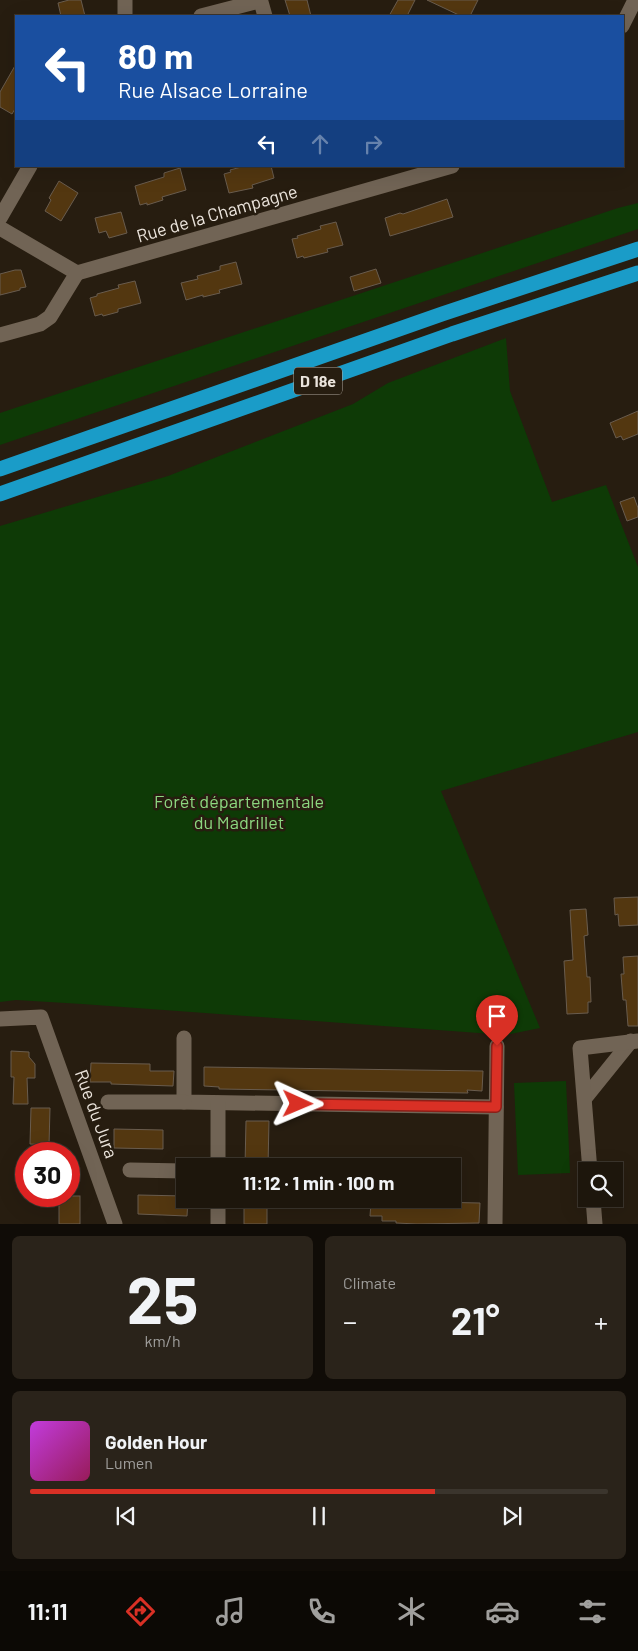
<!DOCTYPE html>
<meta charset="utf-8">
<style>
:root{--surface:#1d160c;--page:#2a231a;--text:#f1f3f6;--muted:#a09f9d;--line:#3b352d;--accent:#d93025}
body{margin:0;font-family:Barlow,sans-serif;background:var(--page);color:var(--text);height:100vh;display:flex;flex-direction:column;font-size:19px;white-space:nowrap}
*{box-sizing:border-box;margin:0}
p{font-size:16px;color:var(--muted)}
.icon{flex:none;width:28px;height:28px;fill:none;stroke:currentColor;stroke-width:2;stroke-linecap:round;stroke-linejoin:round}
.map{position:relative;height:1224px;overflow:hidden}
.side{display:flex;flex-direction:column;gap:12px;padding:12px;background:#100c07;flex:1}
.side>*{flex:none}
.top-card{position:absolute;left:15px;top:15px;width:609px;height:152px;border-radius:0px;box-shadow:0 5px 20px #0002,0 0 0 1px var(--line);background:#1a4fa0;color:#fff;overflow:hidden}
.fabs{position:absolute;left:578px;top:1162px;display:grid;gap:10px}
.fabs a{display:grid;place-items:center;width:45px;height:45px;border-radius:0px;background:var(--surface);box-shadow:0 5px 20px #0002,0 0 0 1px var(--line);font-size:25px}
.speed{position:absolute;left:15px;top:1142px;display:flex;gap:10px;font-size:25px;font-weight:700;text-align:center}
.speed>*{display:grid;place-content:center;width:65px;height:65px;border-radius:50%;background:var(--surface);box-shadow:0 5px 20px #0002,0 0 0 1px var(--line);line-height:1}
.speed .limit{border:8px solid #d22;background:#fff;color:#111}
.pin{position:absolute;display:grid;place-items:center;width:42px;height:42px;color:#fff;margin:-51px -21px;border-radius:50% 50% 50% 0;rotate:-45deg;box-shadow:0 0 5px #0007}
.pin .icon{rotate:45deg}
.me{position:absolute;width:55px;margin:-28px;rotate:91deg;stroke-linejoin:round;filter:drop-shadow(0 0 4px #0008)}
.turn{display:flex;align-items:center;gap:18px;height:105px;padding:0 20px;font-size:22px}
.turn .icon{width:65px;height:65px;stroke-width:2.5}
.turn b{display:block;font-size:35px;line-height:42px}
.lanes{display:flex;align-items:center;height:48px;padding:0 20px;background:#0003;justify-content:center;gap:25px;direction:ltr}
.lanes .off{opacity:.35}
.big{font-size:38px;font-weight:700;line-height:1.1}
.side .tile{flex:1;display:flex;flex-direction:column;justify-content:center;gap:8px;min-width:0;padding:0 18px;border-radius:8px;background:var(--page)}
.side .dial{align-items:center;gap:0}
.dial b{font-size:65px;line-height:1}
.song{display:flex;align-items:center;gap:15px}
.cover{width:60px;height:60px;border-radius:8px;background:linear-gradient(135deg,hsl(290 70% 55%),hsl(330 70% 35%))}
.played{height:5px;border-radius:2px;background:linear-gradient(90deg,var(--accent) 70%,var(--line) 70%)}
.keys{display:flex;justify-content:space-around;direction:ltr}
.heat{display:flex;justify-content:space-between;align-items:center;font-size:28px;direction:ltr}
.side .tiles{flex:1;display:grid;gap:12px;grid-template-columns:1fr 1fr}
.tile:last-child{grid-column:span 2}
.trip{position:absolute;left:176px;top:1158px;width:285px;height:50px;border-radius:0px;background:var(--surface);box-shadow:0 5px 20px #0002,0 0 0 1px var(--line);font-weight:700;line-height:50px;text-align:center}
.menu{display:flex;height:80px;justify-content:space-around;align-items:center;background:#0c0905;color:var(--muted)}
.menu .icon{width:35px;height:35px}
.menu .selected{color:var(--accent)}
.menu b{font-size:22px;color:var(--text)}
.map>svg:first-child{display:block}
.green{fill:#0e3a06}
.building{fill:#533710;stroke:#695c4e}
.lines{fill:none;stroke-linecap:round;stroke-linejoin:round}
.minor{stroke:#716455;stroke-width:15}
.trunk{stroke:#1a9cc8;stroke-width:15}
.route-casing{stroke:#8d1f18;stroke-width:12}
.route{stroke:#d93025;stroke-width:9}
.labels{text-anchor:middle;stroke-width:5;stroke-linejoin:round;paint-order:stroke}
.shield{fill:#271d10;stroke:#b0a89f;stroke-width:1}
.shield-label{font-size:16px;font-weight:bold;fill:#ebe4dc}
.street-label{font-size:18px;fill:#ebe4dc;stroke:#271d10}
.park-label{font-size:18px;fill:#8cd77f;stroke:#271d10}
</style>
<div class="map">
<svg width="638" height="1224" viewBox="0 0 638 1224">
<rect width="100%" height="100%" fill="#271d10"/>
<g class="green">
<polygon points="638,203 638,229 0,445 0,413 618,208"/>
<polygon points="506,338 510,391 552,502 606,485 638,567 638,732 441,791 540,1028 506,1035 82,1004 16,1000 0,1002 0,526 168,476 353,404 388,383"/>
<polygon points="566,1081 570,1173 518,1175 514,1083"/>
</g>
<g class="building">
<polygon points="69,0 81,0 85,16 61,16 58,3"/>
<polygon points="285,0 307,0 311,16 290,16"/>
<polygon points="398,0 415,0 407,16 389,16"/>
<polygon points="427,0 478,0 470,16 461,16"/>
<polygon points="16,64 16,107 12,114 0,107 0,92"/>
<polygon points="245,166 271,166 274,178 252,185 253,188 229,193 224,174 231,172 230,170"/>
<polygon points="180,168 186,190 162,197 163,200 147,205 147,203 140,205 135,186 164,177 164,173"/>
<polygon points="59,181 78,193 61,221 45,211 51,200 49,198"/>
<polygon points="447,199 453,217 390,236 385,218 400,213 403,214"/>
<polygon points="121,212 127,233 109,238 106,231 99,233 95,218"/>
<polygon points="336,222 343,245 327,249 328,252 304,258 303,256 297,258 292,239 298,238 297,236 321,229 320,226"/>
<polygon points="236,262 242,284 219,290 220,293 203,297 203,295 186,300 181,283 198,279 197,276 220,270 220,266"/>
<polygon points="376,269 381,283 354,291 350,277"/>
<polygon points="15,270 21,270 26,287 20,288 20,290 0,295 0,274"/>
<polygon points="135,281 141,303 118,309 118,312 103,316 102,314 95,316 90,298 97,296 97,294 119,288 118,285"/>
<polygon points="638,411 638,434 623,440 621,436 616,438 610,423"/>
<polygon points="634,497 638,508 638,517 627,521 620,502"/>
<polygon points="638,897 638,925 619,926 618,914 615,915 614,898"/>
<polygon points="586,909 588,935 584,936 587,977 590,977 591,1002 588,1002 588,1013 567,1014 564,961 573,960 570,910"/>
<polygon points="638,956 638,1026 628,1026 626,1000 623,1000 621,974 624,974 623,957"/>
<polygon points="11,1051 29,1052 29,1057 35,1064 35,1078 27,1078 28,1104 13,1104 14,1077 11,1077"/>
<polygon points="91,1063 150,1064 150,1071 174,1071 173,1086 111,1084 111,1082 90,1082"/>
<polygon points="204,1067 483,1071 482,1091 467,1090 468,1093 219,1089 219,1087 204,1086"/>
<polygon points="31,1108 50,1108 49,1145 30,1144"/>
<polygon points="246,1121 269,1121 268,1166 245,1166"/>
<polygon points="114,1129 163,1130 163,1149 114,1148"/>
<polygon points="138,1195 185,1196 185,1199 188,1199 187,1216 138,1214"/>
<rect x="59" y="1196" width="21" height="28"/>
<rect x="244" y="1199" width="23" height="25"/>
<polygon points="382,1201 480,1203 479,1223 417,1224 396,1223 396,1221 382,1221 382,1216 370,1216 371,1203 382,1203"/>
</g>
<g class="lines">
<g class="minor">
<polyline points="125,16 125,0"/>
<polyline points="201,16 259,1 261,2 265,16"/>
<polyline points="622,26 635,0"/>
<polyline points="0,218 30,166"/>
<polyline points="0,228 77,273 452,166"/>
<polyline points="0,335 40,324 50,317 77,273"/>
<polyline points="0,1019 41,1017 115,1224"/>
<polyline points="184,1038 184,1102 496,1107"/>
<polyline points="585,1098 631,1041"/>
<polyline points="108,1102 184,1102"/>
<polyline points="218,1166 218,1103"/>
<polyline points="130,1170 185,1171"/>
<polyline points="590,1171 580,1048 638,1041"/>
<polyline points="218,1199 218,1224"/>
<polyline points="593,1199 595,1224"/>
<polyline points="495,1224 497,1046"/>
</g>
<g class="trunk">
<polyline points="0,469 442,314 638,249"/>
<polyline points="0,494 452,334 638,273"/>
</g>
</g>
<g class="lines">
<defs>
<polyline id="route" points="298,1104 496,1107 497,1046"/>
</defs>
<use href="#route" class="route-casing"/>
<use href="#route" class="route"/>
</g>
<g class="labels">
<rect class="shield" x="294" y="367.5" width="48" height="27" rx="4"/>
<g class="shield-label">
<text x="318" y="387">D 18e</text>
</g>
<g class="street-label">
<text transform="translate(217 214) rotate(-16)" y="6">Rue de la Champagne</text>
<text transform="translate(96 1114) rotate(70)" y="6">Rue du Jura</text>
</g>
<g class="park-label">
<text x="239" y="808">Forêt départementale<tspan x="239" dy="21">du Madrillet</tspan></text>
</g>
</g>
</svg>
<div class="fabs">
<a><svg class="icon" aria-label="search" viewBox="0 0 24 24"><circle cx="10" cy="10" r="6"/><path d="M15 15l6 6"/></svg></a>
</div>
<div class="speed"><div class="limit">30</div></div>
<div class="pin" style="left:497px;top:1046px;background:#d93025"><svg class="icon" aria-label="arrive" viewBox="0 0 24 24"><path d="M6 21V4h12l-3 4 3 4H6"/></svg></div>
<svg class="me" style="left:298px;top:1104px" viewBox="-20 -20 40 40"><path d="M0-17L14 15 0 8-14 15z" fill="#d93025" stroke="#fff" stroke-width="4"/></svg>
<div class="trip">11:12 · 1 min · 100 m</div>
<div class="top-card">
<div class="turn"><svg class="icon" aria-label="left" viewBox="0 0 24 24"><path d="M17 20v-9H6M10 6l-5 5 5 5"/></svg><div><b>80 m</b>Rue Alsace Lorraine</div></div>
<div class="lanes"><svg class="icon" aria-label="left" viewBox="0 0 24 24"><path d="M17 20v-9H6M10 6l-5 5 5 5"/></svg><svg class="icon off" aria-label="ahead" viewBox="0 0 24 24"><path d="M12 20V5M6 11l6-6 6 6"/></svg><svg class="icon off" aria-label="right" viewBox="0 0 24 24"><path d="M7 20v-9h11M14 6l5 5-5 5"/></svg></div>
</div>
</div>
<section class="side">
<div class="tiles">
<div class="tile dial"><b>25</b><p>km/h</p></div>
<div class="tile"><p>Climate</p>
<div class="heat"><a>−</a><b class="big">21°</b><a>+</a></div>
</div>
<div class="tile">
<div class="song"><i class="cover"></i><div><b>Golden Hour</b><p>Lumen</p></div></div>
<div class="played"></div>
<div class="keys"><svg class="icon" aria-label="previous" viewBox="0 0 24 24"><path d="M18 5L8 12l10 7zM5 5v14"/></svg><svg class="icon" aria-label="pause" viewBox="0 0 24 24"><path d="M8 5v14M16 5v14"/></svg><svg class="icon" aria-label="next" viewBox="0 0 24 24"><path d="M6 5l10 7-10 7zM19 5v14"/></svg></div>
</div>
</div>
</section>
<nav class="menu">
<b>11:11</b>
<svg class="icon selected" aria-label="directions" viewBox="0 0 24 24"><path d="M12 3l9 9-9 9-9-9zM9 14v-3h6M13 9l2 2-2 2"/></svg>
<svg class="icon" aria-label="music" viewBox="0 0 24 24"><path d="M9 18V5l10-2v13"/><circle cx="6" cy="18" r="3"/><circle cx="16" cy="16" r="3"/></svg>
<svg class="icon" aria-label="phone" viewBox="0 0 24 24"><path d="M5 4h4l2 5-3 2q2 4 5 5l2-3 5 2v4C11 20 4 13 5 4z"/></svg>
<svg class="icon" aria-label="climate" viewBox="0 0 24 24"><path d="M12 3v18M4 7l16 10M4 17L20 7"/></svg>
<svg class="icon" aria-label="car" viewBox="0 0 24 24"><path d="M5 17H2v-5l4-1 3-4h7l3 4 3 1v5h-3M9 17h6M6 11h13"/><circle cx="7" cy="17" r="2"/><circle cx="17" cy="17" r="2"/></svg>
<svg class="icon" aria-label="filters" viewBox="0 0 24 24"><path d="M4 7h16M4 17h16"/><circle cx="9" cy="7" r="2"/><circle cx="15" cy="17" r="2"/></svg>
</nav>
